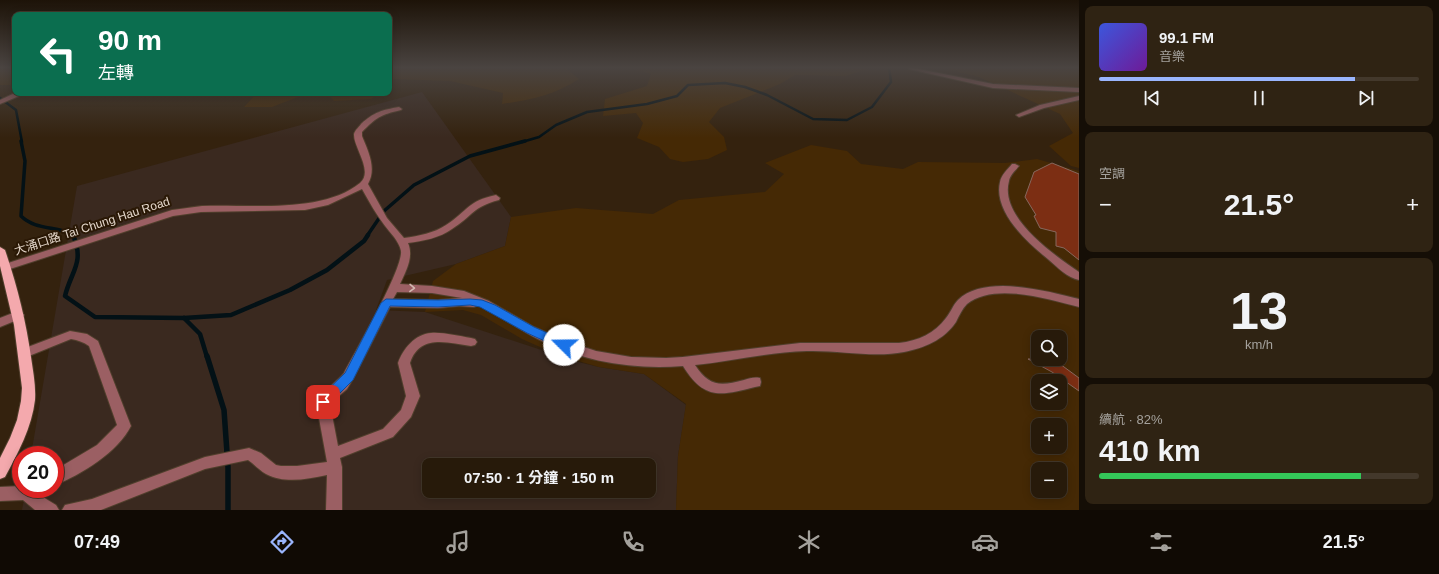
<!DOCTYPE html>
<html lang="zh-TW">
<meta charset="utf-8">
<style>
:root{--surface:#271a0a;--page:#2f2313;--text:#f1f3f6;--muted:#a4a19c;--line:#43382b;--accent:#9ab5fd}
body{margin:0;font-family:Arial,"Noto Sans TC",sans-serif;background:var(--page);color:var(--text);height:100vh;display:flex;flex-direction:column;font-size:15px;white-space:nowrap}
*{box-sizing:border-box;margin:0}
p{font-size:13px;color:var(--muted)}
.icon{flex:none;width:22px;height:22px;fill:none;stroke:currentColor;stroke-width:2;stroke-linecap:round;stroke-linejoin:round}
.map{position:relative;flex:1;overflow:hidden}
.drawer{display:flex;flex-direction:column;gap:6px;padding:6px;background:#150e06;width:360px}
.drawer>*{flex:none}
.guide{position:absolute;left:12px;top:12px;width:380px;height:84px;border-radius:8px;box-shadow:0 2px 10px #0003,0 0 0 1px var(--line);background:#0b6e4f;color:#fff;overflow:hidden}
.fabs{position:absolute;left:1031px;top:330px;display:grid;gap:8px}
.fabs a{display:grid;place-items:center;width:36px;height:36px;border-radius:8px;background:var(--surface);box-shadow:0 2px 10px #0003,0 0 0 1px var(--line);font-size:20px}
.speed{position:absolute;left:12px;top:446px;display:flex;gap:8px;font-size:20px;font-weight:700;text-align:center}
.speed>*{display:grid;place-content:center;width:52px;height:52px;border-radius:50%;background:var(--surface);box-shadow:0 2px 10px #0003,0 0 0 1px var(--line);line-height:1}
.speed .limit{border:6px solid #d22;background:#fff;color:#111}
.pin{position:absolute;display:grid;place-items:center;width:34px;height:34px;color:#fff;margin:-17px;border-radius:8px;box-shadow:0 2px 6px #0006}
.me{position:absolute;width:44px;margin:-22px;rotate:292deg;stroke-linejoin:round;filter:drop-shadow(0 0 3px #0008)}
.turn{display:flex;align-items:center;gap:14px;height:84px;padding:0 20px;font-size:18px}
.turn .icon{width:52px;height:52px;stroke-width:2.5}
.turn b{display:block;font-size:28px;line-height:34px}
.big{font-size:30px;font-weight:700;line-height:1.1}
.drawer .card{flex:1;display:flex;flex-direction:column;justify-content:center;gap:6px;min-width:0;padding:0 14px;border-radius:8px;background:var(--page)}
.drawer .dial{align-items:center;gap:0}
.dial b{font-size:52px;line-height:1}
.song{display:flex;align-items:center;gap:12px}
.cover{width:48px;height:48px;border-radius:6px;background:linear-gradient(135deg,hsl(230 70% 55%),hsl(280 70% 35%))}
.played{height:4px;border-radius:2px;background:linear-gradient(90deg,var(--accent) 80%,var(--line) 80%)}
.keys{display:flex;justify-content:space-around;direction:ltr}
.heat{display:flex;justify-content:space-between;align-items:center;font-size:22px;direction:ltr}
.charge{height:6px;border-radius:3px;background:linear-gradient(90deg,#34c759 82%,var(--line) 0)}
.trip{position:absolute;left:422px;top:458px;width:234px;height:40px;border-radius:8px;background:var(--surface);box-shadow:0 2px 10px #0003,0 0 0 1px var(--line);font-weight:700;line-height:40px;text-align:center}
.tab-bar{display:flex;height:64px;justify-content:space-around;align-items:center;background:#100a04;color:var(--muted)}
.tab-bar .icon{width:28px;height:28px}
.tab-bar .current{color:var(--accent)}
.tab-bar b{font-size:18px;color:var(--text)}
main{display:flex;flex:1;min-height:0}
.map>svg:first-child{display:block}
.industrial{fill:#3a291f;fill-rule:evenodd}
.green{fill:#452905;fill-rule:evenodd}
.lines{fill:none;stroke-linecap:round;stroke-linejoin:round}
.stream-far3{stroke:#031116;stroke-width:2.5}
.stream-far2{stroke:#031116;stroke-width:3.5}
.stream-far1{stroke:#031116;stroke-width:4.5}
.stream{stroke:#031116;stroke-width:5.5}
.building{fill:#7c2e13;stroke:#87685e}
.minor-casing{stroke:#503f2c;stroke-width:2}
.major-casing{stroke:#503f2c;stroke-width:2}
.minor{fill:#9b5f63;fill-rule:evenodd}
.major{fill:#f4a9ad;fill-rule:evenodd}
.oneway{stroke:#d2b9b1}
.route{fill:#1a73e8;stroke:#114b97}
.labels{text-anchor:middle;stroke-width:4;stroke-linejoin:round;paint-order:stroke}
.street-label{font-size:12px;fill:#e4d7cb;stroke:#2a1805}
</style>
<main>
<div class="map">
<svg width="1079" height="510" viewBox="0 0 1079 510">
<rect width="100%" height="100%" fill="#34220e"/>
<path class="industrial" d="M422 92 511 217 505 246 456 264 387 280 376 310 425 312 578 362 599 367 644 374 686 405 678 456 676 510H22L26 489H55V455H31L77 186ZM429 465H649V491H429Z"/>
<g class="green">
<rect x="0" y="67" width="15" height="18"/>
<path d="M389 67H565L579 79C554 95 531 100 502 104L503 93 450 81 394 79 389 84Z"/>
<polygon points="618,67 866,67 867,69 846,76 795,75 780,84 720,108 709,122 724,137 727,150 708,159 683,162 670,159 659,147 637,138 643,123 636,113 603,116 605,99 647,86 651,74 636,69"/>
<polygon points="938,67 1079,67 1079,168 1071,166 1049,146 1073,133 1060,114 979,77"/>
<polygon points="257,93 300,93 298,97 272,107 244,107"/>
<polygon points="327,93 378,93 371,99 334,101"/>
<path d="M811 145 847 151 861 164 903 169 918 162 1005 163 1037 159 1079 171V510H676L678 456 686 404 644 374 599 367 558 355 522 339 481 315 463 310 425 312 433 281 456 264 505 246 511 217 576 208 653 214 679 200 765 192 784 174 765 163ZM1038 337H1060V359H1038ZM1038 381H1060V403H1038ZM1038 425H1060V447H1038ZM1038 469H1060V491H1038Z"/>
</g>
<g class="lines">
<g class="stream-far3">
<polyline points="0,98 16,110 22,142"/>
<polyline points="522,142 539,137 556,125 587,112 647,104 677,96 688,85 725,83 745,87 767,95 813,119 847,120 872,107 891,82 889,67"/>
</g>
<g class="stream-far2">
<path d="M21 141 25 161 21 216C35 230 55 226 72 234L73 236"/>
<polyline points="367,236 384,211 414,185 470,156 525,141"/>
</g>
<g class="stream-far1">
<path d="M73 235C85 263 71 271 65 296L95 317 184 318 231 315 290 290 327 270 364 241 368 235"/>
<polyline points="184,318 200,334 207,357"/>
</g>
<polyline class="stream" points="207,356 224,410 228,467 228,510"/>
</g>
<g class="building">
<polygon points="1052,163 1079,174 1079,260 1064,248 1056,246 1056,232 1040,228 1034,216 1036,215 1025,197 1034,172"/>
<polygon points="1028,359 1049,359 1060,364 1079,378 1079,391 1052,372"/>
</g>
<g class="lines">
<defs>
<g id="minor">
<polygon points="909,67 993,84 1079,88 1079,92 993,88 909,69"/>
<polygon points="15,93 33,93 30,95 19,96 0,104 0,100"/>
<polygon points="1079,96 1079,100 1044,108 1019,117 1016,115 1040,105"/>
<path d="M399 107 402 109 401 110C380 115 377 117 362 132V136C368 151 377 168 368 184L387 218 404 238C419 236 434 233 446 225 468 211 467 201 496 195L500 198 499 200C472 207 473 216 452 229 440 238 423 241 408 243 414 257 406 271 400 284L432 286 464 291 489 301 534 327 566 341 596 351 631 357 666 358 683 357 800 343H899C918 341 935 333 946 318 951 312 953 305 958 300 985 274 1047 291 1079 299V307C1048 299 994 282 967 304 962 309 959 316 956 322 944 340 924 348 904 352 873 358 839 350 807 351 769 352 733 361 695 365 709 387 721 386 744 380 750 378 754 377 760 378L761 382 760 386 755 387C720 396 704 400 683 366 635 370 584 362 540 340 519 330 499 315 478 305L474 307 459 306 438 308 390 307 353 379 347 389 330 404 338 446 383 429 401 410 406 396 398 363C403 349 415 334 431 333 443 332 458 336 471 338L475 339 477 342 475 345 471 346C448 343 420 333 410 363L420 396 411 417 393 437 340 458 342 467V510H326L327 475C307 479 285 484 266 474 259 470 254 464 248 460L205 469 101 510H62L65 505 92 499 205 457 249 448 261 453 276 465 281 466H297L327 462 316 402C322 391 336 383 344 373 355 352 403 269 401 251 400 246 397 241 394 237 380 221 372 207 362 189L328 205 305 210 201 212 173 216 10 269H2L1 267 2 265 172 210C182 209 192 207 202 206 249 204 322 214 360 183 374 171 353 147 354 134 355 130 359 127 361 124 374 112 382 110 399 107ZM397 292 432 293 462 298 438 300 393 299Z"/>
<path d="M1012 164H1015L1019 166C1015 171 1010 175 1009 181 999 217 1054 255 1079 272V280C1068 278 1057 267 1049 260 1028 243 993 212 1000 182 1001 175 1008 169 1012 164Z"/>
<polygon points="18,311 22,312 24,315 22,318 0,327 0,318"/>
<path d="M70 331 87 334 98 341 131 426C118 452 81 475 55 485V470L97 445 117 425 89 346C83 342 78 340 71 339L24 358 20 356 18 353 20 350Z"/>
<polygon points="21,486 21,489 41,489 38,494 56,505 59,510 35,510 23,500 0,501 0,487"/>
</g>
<path id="major" d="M0 247 5 250C17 285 26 321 31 357 33 371 36 386 35 400 32 427 18 453 5 477L0 479V458L10 438 17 420 21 401 22 388 14 325 0 266Z"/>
</defs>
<use href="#minor" class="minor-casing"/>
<use href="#major" class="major-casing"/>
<use href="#minor" class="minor"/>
<use href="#major" class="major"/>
</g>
<defs><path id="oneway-chevron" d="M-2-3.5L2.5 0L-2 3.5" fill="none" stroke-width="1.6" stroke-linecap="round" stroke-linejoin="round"/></defs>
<use class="oneway" href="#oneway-chevron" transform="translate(412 288) rotate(1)"/>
<linearGradient id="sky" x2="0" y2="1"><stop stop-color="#1d1308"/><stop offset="0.49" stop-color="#4a4441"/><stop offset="1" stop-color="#4a4441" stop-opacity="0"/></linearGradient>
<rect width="1079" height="138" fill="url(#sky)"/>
<polygon class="route" points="386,299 438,300 470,299 482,300 495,305 534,327 568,342 570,345 568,348 560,348 527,333 480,307 470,305 438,307 390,306 353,380 327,406 323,407 318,406 317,402 318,399 345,373 381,303"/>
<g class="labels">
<g class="street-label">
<text transform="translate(92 226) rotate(-18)" y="4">大涌口路 Tai Chung Hau Road</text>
</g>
</g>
</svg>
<div class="fabs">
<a><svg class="icon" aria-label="search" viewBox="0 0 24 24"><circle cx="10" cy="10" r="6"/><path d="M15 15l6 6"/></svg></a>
<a><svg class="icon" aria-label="layers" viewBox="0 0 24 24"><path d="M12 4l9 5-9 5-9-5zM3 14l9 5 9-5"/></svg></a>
<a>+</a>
<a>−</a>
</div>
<div class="speed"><div class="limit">20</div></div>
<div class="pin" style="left:323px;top:402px;background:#d93025"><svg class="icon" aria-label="arrive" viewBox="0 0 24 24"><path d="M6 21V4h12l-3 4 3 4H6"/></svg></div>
<svg class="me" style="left:564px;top:345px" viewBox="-20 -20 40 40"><circle r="19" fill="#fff"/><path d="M0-13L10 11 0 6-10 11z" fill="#1a73e8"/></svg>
<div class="trip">07:50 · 1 分鐘 · 150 m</div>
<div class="guide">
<div class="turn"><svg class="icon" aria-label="left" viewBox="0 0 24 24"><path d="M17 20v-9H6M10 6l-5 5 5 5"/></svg><div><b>90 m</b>左轉</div></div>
</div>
</div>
<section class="drawer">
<div class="card">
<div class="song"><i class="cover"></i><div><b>99.1 FM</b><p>音樂</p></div></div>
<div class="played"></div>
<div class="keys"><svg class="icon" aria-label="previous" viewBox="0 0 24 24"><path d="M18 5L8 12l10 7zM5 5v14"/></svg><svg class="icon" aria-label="pause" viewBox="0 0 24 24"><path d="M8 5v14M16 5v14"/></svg><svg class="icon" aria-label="next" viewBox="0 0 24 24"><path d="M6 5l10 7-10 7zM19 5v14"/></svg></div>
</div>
<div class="card"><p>空調</p>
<div class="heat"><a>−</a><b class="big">21.5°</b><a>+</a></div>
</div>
<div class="card dial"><b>13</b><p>km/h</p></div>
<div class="card"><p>續航 · 82%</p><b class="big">410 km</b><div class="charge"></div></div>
</section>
</main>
<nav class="tab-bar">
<b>07:49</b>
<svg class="icon current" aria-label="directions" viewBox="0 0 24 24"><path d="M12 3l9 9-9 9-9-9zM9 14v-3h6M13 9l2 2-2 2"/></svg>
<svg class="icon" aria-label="music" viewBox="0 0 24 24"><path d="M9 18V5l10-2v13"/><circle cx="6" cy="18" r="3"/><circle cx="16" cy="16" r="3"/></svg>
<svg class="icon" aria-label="phone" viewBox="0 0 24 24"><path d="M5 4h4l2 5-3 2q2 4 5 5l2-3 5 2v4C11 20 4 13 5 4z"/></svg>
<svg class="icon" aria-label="climate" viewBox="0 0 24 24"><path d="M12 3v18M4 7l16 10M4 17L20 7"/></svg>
<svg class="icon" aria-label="car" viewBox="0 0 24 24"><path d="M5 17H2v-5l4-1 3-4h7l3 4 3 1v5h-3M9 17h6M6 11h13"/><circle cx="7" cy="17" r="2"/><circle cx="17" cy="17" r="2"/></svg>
<svg class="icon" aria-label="filters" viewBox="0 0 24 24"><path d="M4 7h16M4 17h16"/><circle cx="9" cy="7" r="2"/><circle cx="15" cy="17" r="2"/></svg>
<b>21.5°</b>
</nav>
